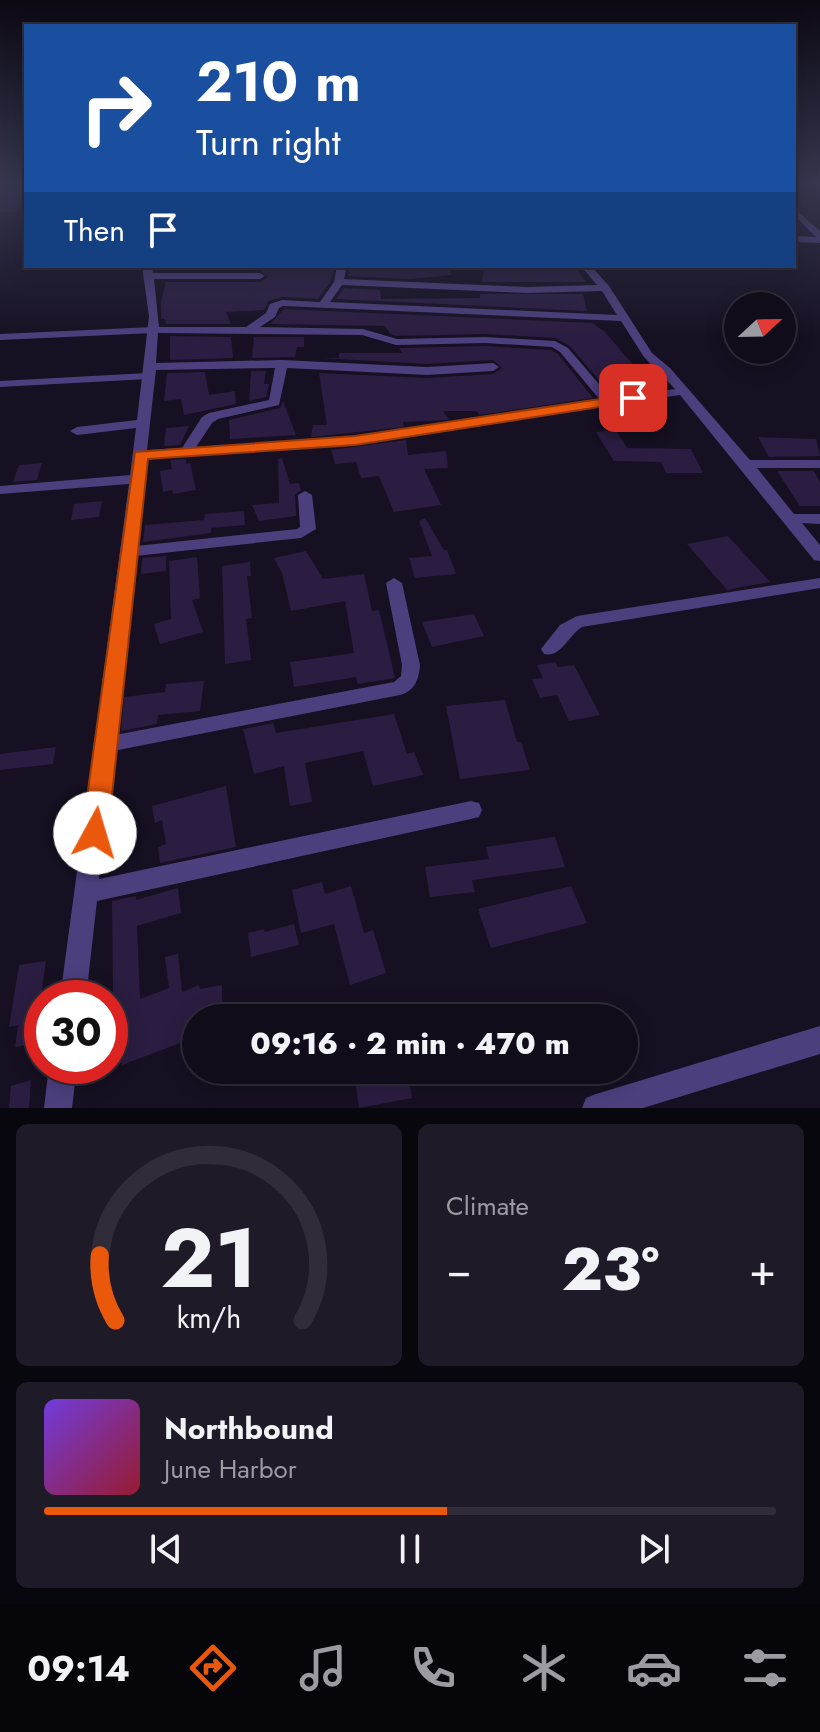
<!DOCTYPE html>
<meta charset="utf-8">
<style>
:root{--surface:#100c1a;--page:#1e1a27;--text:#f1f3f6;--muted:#9c9ba2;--line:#302c39;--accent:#ea580c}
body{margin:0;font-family:Jost,sans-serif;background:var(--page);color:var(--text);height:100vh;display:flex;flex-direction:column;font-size:30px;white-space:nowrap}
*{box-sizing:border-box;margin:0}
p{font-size:26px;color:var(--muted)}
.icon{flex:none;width:44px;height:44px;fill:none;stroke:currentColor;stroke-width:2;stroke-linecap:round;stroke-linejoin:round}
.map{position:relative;height:1108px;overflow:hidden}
.drawer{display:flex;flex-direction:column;gap:16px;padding:16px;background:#09070e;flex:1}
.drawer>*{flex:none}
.guide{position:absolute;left:24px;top:24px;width:772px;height:244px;border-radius:0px;box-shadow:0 4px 20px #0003,0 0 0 2px var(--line);background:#1a4fa0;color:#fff;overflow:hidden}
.needle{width:52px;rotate:68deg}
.buttons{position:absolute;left:724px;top:292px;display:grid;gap:16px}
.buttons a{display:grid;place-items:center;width:72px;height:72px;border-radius:50%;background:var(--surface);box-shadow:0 4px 20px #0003,0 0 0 2px var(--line);font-size:40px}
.speed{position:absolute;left:24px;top:980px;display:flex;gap:16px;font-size:40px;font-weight:700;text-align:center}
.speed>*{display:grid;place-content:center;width:104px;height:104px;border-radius:50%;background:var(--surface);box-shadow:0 4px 20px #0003,0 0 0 2px var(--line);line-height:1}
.speed .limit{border:12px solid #d22;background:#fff;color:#111}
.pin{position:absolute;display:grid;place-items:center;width:68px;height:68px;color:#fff;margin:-34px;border-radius:16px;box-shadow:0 4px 12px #0006}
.me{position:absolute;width:88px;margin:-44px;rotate:6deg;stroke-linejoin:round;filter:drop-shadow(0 0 6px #0008)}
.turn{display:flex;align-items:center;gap:28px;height:168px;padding:0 40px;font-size:36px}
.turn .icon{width:104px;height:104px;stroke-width:2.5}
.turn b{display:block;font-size:56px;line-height:68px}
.then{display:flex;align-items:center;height:76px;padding:0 40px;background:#0003;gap:16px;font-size:30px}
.big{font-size:60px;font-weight:800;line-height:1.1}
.drawer .card{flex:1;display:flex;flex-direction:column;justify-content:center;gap:12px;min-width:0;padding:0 28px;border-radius:12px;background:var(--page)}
.drawer .dial{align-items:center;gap:0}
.dial svg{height:208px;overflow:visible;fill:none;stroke:var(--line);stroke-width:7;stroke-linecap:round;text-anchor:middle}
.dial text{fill:var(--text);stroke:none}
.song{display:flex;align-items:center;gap:24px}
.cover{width:96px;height:96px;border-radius:12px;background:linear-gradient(135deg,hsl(260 70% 55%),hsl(350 70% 35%))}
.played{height:8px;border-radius:4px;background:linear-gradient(90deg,var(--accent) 55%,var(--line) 55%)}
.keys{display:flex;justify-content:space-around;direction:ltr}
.heat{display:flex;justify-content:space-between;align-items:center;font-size:44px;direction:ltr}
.drawer .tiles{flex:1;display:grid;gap:16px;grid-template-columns:1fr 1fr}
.card:last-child{grid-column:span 2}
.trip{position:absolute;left:182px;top:1004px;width:456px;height:80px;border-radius:40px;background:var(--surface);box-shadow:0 4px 20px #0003,0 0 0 2px var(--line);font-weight:800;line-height:80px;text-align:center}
.tabs{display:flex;height:128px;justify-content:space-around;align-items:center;background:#06050a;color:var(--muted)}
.tabs .icon{width:56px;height:56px}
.tabs .selected{color:var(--accent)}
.tabs b{font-size:36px;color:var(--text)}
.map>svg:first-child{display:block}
.building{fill:#2b1d41}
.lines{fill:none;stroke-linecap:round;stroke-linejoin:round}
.lane{stroke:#4d3f7d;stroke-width:6}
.street{fill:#4d3f7d;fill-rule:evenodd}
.route{fill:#ea580c;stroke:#983908;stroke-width:2}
</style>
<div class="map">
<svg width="820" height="1108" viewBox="0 0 820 1108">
<rect width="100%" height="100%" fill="#161022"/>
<g class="building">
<polygon points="0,190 26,191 26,203 14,212 0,212"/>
<polygon points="309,266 334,268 331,281 318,299 282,297 269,301 264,310 226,312 231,324 166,324 165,319 161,319 161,301 166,282 260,282 268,277 260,270 169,270 170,267"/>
<polygon points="358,266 450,266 451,275 410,279 348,276 349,269 359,269"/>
<polygon points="539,266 537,270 577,269 586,282 482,282 484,267"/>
<polygon points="344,288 380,290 381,299 480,298 480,294 583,294 587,311 336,299"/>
<polygon points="284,309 592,323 605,332 634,366 641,365 646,374 656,373 668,386 610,393 570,346 555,338 485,334 397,336 390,334 385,326 270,324"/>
<polygon points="170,336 231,337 233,358 170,360"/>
<polygon points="254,337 304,337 304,347 297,347 295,357 252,358"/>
<polygon points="485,346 551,350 558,354 593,398 479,415 477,411 443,411 449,420 403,422 404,427 311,437 313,425 327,425 319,373 427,378 493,374 502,368 493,360 427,364 321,358 339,358 339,353 402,353 399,348"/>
<polygon points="251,371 266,371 264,384 269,384 266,397 249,401"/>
<polygon points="205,372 209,395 235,391 236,404 184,415 181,399 164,401 167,373"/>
<polygon points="283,401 296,435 230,439 229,420 280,408"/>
<polygon points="189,426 180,445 164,446 166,428"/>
<polygon points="616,430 627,448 691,449 703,473 666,473 661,462 614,461 596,432"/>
<polygon points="758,437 816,439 820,456 769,457"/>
<polygon points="406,440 408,455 446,451 448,468 424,469 441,505 394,512 379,476 361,478 356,462 335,464 331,450"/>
<polygon points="282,458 290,484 299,483 301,490 295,495 296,516 259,521 252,505 279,503 278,459"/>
<polygon points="186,459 186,464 190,463 196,490 173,494 172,490 163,492 160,471 172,469 170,460"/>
<polygon points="42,463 37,480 13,482 19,465"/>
<polygon points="777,471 814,471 820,482 820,506 800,506"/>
<polygon points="102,501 99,517 71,520 74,504"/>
<polygon points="244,511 245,525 211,528 211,533 143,542 145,525 204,520 205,514"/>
<polygon points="425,518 444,550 447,550 456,574 415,578 409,558 432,556 419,521"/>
<polygon points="728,536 770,582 727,590 687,544"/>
<polygon points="306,551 323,579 364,574 372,611 379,610 395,678 358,684 356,677 294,687 290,662 354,653 345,601 291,611 282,573 274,558"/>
<polygon points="166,556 166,571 141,574 142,558"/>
<polygon points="197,557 200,598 192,600 203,632 160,644 154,624 171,619 169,561"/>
<polygon points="250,562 251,576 247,576 252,618 246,619 251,660 225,664 222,566"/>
<polygon points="474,614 484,636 432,647 422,622"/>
<polygon points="555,662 558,667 574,665 600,715 569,721 557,695 540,698 532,679 543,678 537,665"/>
<polygon points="204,681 200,711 158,715 157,724 121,731 124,697 165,692 166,684"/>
<polygon points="505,700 517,742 521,742 530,770 460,779 446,706"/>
<polygon points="394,714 407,754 414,752 423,775 373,786 363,751 305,763 312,802 290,806 284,766 254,774 243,729 273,723 276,733"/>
<polygon points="56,747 53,764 0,770 0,754"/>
<polygon points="226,786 236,847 160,863 158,847 166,844 162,820 155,823 152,806"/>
<polygon points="555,837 565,867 472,880 475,892 430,897 425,867 489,859 486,847"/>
<polygon points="322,882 325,894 351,886 364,933 373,930 386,973 350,985 334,924 301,933 292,890"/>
<polygon points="571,886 587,923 491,948 478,909"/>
<polygon points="178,888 181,913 137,926 140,999 169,988 165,957 178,954 182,992 199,985 200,989 222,985 222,1016 196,1018 196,1037 122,1065 119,1045 114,1047 111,1021 116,1019 113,993 112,901 136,896 136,900"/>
<polygon points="294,924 299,945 251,957 248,933 264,929 265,932"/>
<polygon points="46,961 34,1044 15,1047 18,1025 9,1027 19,965"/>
<polygon points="354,1070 407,1070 412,1098 359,1108"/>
<polygon points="31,1080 29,1108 9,1108 11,1086"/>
</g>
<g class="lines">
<g class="lane">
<polyline points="0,337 153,330"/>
<polyline points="0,384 148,376"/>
</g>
<g class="street">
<polygon points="794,208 820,231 820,243 794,242 794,236 816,237 794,215"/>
<path d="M142 266H152L153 273H260L265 276 260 279H154L159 327H246L266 313 270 304 282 300 320 302 334 282 337 266H347L344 279 527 287 597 285 581 266H591L609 286 652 353 670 368 750 460H820V468H757L794 514H820V524L802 523 820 545V561L814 560 680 395 355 445 146 459 136 546 297 529 300 527 298 495 305 491 312 495 316 529 301 538 135 556 115 735 394 682 401 676 402 665 386 583 394 578 402 583 420 665C419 679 415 691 400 695L113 751 99 879 471 801 479 803 482 810 479 817 471 819 97 901 86 998H60L129 484 0 494V486L130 475 136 428 77 435 70 431 77 427 137 420 149 316ZM342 285 527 293 602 291 617 315 330 302ZM283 306 621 321 644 357 675 389 611 398 568 348 555 341 485 337 397 339 363 329 260 327 275 317 279 308ZM158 333 362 335 396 345 485 343 552 347 560 352 600 400 355 437 196 447 212 423 218 419 279 405 287 368 427 375 493 371 499 367 493 363 427 367 282 360 156 363ZM275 368 269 400 209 413 202 417 182 448 147 450 156 370Z"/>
<path d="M820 578V588L582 627C568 636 561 658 544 654L541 649 560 625 577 616Z"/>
<polygon points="820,1026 820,1054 643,1108 582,1108 586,1098 596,1094"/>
<polygon points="49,1066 77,1066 72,1108 44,1108"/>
</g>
</g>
<linearGradient id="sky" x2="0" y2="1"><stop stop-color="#0c0913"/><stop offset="0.54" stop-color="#36374f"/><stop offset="1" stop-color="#36374f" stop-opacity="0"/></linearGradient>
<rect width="820" height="338" fill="url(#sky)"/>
<polygon class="route" points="633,394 638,395 638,401 355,445 148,459 108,833 104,841 95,844 86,841 82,833 135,452 355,436"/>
</svg>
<div class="buttons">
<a><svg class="needle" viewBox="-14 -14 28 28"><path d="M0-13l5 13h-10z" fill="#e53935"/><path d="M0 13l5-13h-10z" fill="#9c9ba2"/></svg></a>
</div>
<div class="speed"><div class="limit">30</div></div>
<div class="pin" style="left:633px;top:398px;background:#d93025"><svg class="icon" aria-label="arrive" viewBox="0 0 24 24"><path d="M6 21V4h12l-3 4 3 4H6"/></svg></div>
<svg class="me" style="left:95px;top:833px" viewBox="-20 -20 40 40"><circle r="19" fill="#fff"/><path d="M0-13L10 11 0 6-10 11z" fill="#ea580c"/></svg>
<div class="trip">09:16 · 2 min · 470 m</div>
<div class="guide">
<div class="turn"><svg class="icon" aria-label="right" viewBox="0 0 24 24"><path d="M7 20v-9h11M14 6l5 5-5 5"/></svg><div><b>210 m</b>Turn right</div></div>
<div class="then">Then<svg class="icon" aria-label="arrive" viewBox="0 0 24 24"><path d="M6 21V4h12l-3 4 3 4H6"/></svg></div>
</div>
</div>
<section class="drawer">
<div class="tiles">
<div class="card dial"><svg viewBox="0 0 100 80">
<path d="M14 69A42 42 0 1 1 86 69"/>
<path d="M14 69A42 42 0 0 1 8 44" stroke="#ea580c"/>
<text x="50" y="56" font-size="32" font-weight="700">21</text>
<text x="50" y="72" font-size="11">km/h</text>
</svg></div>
<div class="card"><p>Climate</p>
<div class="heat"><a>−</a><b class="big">23°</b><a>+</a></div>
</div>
<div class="card">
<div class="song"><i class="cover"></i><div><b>Northbound</b><p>June Harbor</p></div></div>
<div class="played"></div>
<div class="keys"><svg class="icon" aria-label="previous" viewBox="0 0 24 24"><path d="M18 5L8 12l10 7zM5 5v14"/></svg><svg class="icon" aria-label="pause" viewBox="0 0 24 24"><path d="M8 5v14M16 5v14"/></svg><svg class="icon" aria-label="next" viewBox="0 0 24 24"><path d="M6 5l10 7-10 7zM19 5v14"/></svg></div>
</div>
</div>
</section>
<nav class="tabs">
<b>09:14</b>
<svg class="icon selected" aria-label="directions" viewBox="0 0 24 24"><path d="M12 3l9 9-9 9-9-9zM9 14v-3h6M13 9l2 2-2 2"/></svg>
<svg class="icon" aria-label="music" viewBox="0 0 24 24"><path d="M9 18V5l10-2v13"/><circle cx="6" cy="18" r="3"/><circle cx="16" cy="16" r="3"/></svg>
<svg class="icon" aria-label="phone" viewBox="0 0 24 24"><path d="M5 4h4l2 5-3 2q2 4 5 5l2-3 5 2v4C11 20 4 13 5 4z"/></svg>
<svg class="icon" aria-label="climate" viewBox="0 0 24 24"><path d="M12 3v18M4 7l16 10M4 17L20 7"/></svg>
<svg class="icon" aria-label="car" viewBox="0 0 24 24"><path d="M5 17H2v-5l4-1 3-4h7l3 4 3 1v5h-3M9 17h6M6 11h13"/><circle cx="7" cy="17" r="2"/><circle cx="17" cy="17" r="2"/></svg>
<svg class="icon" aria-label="filters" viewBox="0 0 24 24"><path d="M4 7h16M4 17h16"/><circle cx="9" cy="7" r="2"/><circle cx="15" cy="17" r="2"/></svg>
</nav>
